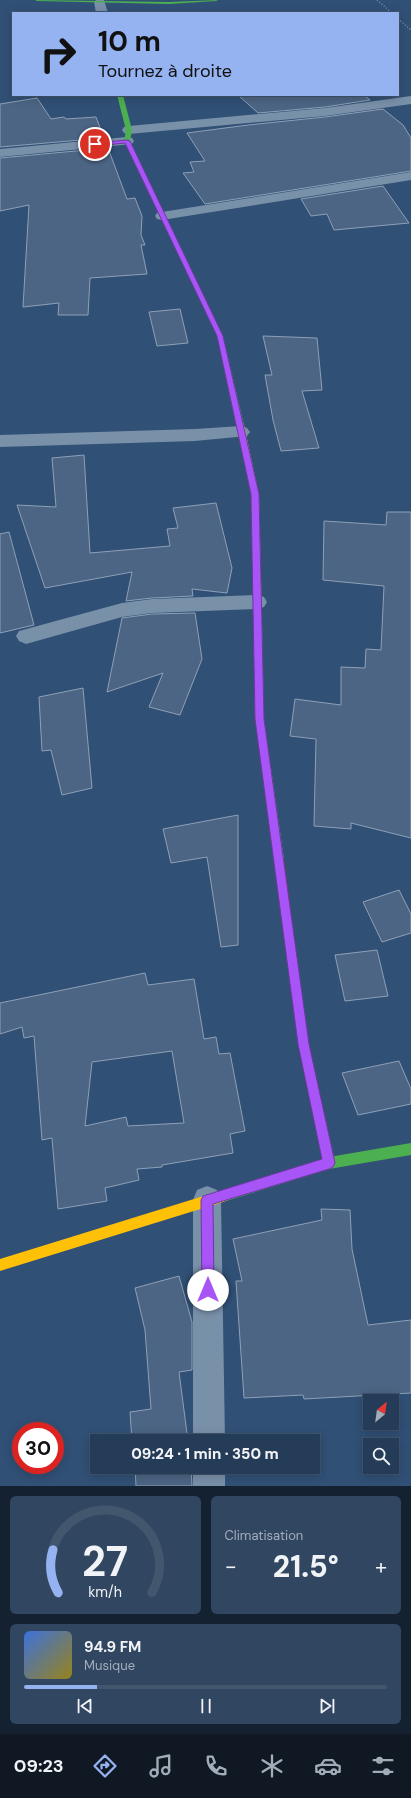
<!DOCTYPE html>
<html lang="fr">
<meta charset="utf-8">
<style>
:root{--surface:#253c58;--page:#314761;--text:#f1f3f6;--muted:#a3adba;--line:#42566e;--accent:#95b2f1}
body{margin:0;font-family:"DM Sans",sans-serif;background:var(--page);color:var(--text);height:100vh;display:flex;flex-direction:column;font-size:15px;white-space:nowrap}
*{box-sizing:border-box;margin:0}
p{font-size:13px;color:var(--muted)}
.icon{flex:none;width:22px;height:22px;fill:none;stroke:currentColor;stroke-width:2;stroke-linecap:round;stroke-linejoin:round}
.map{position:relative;height:1486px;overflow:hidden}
.sheet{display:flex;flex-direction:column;gap:10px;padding:10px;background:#142130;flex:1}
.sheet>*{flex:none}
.hud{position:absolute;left:12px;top:12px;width:387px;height:84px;border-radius:0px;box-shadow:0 2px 10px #0003,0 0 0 1px var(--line);background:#95b2f1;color:#111;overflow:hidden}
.needle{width:26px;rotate:29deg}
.fabs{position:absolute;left:363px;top:1394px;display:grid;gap:8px}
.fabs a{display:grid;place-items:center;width:36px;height:36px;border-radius:0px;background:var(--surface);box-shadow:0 2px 10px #0003,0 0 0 1px var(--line);font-size:20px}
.speed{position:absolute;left:12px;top:1422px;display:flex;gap:8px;font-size:20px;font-weight:700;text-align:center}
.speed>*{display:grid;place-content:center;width:52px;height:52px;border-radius:50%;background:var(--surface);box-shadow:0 2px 10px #0003,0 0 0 1px var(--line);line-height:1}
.speed .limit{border:6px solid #d22;background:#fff;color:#111}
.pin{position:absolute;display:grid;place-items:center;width:34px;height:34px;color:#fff;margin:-17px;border:2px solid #fff;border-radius:50%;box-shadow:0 1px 4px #0007}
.me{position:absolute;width:44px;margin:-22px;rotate:0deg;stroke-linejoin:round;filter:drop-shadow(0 0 3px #0008)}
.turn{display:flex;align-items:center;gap:14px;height:84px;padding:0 20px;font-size:18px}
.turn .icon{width:52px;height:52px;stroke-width:2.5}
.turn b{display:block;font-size:28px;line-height:34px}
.big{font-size:30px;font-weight:800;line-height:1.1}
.sheet .card{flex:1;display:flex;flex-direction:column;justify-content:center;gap:6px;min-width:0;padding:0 14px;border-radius:6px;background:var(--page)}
.sheet .dial{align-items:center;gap:0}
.dial svg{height:104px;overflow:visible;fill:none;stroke:var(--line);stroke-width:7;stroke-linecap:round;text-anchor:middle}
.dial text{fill:var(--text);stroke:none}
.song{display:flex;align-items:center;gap:12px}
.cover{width:48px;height:48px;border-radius:6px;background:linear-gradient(135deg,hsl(220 70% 55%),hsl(50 70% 35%))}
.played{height:4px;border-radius:2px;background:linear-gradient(90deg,var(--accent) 20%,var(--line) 20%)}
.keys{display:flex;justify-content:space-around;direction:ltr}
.heat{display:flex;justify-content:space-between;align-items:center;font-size:22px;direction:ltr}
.sheet .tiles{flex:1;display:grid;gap:10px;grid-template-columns:1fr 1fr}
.card:last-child{grid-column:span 2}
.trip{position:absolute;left:90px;top:1434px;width:230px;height:40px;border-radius:0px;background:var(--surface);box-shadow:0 2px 10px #0003,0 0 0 1px var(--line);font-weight:800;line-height:40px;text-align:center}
.dock{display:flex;height:64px;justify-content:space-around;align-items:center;background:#0f1823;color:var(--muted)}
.dock .icon{width:28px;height:28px}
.dock .on{color:var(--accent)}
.dock b{font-size:18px;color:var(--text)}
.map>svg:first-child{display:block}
.building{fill:#4c6584;stroke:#8ea0b7;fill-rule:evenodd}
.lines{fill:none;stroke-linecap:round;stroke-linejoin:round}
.path{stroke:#7990a9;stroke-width:1.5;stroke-dasharray:1 2;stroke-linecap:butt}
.street{fill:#7990a9;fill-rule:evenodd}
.fast{fill:#4caf50;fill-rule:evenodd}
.slow{fill:#ffc107;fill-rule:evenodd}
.jam{fill:#c62828;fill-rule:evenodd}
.route{fill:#a855f7;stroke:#6d37a1}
</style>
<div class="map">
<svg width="411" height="1486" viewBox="0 0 411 1486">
<rect width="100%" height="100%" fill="#315076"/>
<g class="building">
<polygon points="238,95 364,95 370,100 325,107 258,113"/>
<polygon points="37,98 51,119 64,117 66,119 96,117 104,138 0,147 0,104"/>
<polygon points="383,109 403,125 411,138 411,171 205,204 183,173 194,172 190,162 205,161 187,133 248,125 325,117"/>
<polygon points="108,148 127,199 135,198 142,216 141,235 145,245 141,245 147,274 90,278 88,315 58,315 59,303 23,307 29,205 0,211 0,158"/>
<polygon points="383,186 409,223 334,230 327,214 311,216 301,199"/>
<polygon points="180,309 188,343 157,346 149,312"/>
<polygon points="263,336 317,338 322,390 302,391 319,448 281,451 273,420 265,375 272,375"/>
<polygon points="84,455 90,553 170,546 167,529 178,528 173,508 216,503 232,568 227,593 192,589 193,596 152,598 126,601 132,572 45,588 17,505 56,507 52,458"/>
<polygon points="387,512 411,512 411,838 351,823 351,829 314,826 316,739 290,736 295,699 341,705 341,667 365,668 366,649 381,650 384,586 323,580 324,521 386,525"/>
<polygon points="9,532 34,625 0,633 0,534"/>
<polygon points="195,613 202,659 180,715 149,707 163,673 107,692 122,618 152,614"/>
<polygon points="83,688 92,788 62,795 51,750 42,751 39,697"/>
<polygon points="238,815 238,945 221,947 207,857 171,863 163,829"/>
<polygon points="399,890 411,914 411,933 382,942 363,902"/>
<polygon points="377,950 388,996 345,1001 335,955"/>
<path d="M145 973 148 985 194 979 204 1039 216 1037 219 1054 230 1053 245 1131 230 1134 233 1153 162 1165V1167L137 1169 139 1180 105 1188 107 1201 58 1209 52 1138 42 1140 34 1036 24 1038 22 1027 0 1034V1003ZM172 1051 184 1123 128 1126 126 1117 85 1126 92 1062Z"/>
<polygon points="399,1061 411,1089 411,1104 358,1115 342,1073"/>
<polygon points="321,1209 350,1210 352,1249 368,1325 411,1320 411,1393 304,1399 303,1395 244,1398 236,1281 242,1281 233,1239 322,1220"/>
<polygon points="179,1276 192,1322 192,1370 179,1372 188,1441 132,1441 130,1412 151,1409 145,1330 135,1288"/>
<polygon points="135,1467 191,1467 192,1486 136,1486"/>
</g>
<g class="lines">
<g class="path">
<polyline points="377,0 392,13"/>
<polyline points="398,19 411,30"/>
</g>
<g class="street">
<polygon points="96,0 104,0 108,13 96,13 94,2"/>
<polygon points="411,96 411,104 325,116 129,134 124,133 122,130 124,127 129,126 325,108"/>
<polygon points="127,137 132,138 134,141 132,144 0,157 0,149"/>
<polygon points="411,172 411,180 162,220 157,219 155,216 157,213 162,212"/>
<polygon points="241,426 247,428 250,432 247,436 195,441 0,447 0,435 195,429"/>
<polygon points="257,595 264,597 267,602 264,607 257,609 152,613 122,617 26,644 19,641 16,636 19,631 122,603 152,599"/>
<polygon points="207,1186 217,1190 221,1200 225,1441 193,1441 193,1200 197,1190"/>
<rect x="193" y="1467" width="32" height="19"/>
</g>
<g class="fast">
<polygon points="35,0 169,2 218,0 216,1 169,4 37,1"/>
<polygon points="117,95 123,95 132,130 130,141 223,336 244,425 243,427 237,427 236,425 217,336 124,141 126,130"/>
<polygon points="258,617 262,620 264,719 284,859 282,862 279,863 276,862 274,859 256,719 254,620"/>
<polygon points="411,1143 411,1155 329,1169 223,1202 219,1200 217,1196 219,1192 223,1190 329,1157"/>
</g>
<g class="slow">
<polygon points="237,423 243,423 244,425 259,494 262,620 258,623 254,620 251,494 236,425"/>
<polygon points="303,1038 307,1039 308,1043 335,1163 333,1167 329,1169 325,1167 323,1163 298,1043 299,1039"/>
<polygon points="223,1190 227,1192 229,1196 227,1200 223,1202 0,1271 0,1259"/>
</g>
<polygon class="jam" points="279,855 282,856 284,859 308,1043 307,1047 303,1048 299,1047 298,1043 274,859 276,856"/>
</g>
<polygon class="route" points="127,140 130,141 223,336 259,494 264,719 309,1044 335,1163 333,1167 329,1169 213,1204 214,1290 212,1295 208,1296 204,1295 202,1290 201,1200 203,1196 322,1159 298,1044 255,719 251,494 217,336 125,143 95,146 93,144 95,143"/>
</svg>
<div class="fabs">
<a><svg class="needle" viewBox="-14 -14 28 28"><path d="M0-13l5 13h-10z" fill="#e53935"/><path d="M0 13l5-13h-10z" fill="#a3adba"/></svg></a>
<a><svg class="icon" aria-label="search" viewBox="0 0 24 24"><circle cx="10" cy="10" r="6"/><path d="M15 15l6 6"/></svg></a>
</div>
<div class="speed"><div class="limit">30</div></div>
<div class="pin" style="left:95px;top:144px;background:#d93025"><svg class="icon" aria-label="arrive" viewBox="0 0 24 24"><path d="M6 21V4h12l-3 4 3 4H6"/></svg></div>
<svg class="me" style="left:208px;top:1290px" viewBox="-20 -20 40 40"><circle r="19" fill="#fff"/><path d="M0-13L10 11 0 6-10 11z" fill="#a855f7"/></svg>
<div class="trip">09:24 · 1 min · 350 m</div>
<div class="hud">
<div class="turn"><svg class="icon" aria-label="right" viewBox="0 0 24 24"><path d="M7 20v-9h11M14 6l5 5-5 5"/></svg><div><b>10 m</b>Tournez à droite</div></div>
</div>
</div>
<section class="sheet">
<div class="tiles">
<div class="card dial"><svg viewBox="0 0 100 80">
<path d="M14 69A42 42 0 1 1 86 69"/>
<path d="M14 69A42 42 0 0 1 10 36" stroke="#95b2f1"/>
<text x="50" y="56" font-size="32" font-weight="700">27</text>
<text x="50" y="72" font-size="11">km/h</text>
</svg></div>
<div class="card"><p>Climatisation</p>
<div class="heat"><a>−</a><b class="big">21.5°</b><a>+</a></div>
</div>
<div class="card">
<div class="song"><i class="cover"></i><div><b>94.9 FM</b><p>Musique</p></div></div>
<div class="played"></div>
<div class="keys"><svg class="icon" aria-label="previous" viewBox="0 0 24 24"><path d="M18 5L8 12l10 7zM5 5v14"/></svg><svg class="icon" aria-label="pause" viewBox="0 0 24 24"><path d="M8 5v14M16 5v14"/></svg><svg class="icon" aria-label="next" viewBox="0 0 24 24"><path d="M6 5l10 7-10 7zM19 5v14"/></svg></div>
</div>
</div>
</section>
<nav class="dock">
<b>09:23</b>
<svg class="icon on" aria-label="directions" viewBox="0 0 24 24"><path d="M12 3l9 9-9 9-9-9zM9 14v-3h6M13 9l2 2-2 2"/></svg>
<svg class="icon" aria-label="music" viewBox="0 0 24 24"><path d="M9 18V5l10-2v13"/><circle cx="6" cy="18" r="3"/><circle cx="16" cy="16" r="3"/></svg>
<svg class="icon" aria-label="phone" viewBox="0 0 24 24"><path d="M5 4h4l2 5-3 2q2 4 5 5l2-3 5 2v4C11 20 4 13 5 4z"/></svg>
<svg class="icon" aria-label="climate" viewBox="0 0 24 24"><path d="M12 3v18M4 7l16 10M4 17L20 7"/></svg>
<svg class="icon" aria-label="car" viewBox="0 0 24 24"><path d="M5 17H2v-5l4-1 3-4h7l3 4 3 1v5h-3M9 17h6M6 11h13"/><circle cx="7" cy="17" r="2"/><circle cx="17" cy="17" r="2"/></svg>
<svg class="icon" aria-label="filters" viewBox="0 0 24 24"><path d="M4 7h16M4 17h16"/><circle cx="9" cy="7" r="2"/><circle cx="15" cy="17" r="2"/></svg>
</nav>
